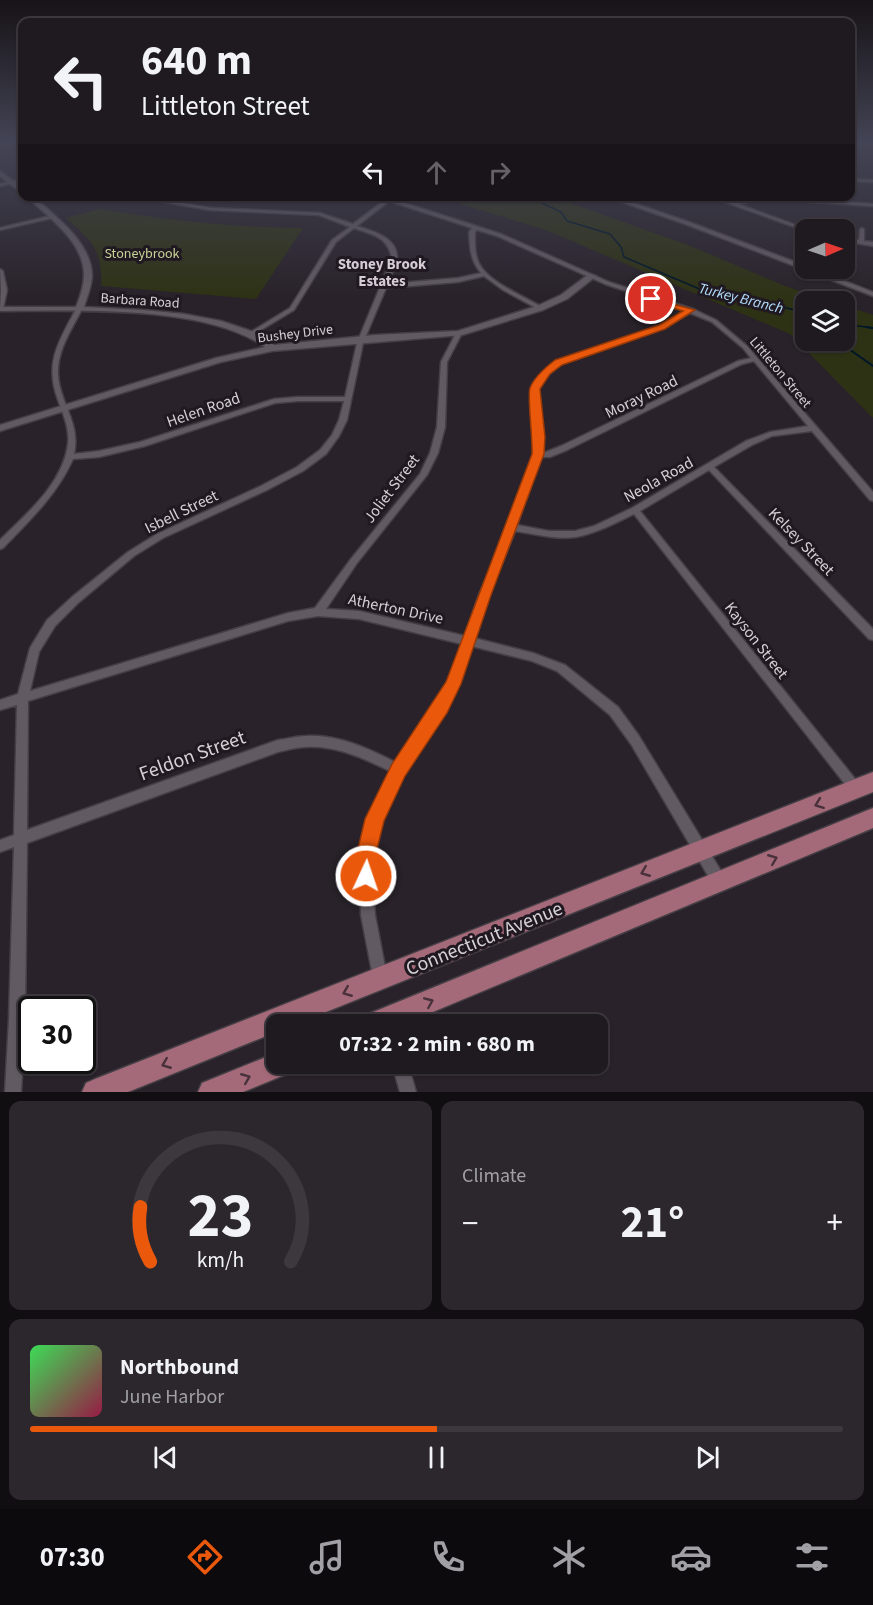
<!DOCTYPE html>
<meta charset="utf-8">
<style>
:root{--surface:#1f1a20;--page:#2c272d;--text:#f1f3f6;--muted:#a1a1a5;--line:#3c383e;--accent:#ea580c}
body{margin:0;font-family:"Source Sans 3",sans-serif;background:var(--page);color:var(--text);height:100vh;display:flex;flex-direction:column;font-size:22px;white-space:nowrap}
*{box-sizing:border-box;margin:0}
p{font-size:20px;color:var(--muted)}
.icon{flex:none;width:33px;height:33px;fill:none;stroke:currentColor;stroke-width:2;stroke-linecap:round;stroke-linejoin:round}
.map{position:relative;height:1092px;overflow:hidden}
.sheet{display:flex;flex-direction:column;gap:9px;padding:9px;background:#110e12;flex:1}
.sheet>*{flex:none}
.banner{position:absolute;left:18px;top:18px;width:837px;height:183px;border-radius:12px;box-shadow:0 2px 4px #0004,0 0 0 2px var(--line);background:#1f1a20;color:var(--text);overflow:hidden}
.needle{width:39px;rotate:88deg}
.tools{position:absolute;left:795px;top:219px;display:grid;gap:12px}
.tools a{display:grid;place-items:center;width:60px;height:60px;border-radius:12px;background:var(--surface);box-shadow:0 2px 4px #0004,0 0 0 2px var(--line);font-size:30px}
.speed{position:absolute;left:18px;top:996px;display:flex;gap:12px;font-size:30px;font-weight:700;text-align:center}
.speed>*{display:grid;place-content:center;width:78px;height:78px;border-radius:50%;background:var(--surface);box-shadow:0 2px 4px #0004,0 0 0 2px var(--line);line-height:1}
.speed .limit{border:3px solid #111;border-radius:9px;background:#fff;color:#111}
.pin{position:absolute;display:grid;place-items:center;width:51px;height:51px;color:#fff;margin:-26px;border:3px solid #fff;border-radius:50%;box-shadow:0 2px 6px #0007}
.me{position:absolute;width:66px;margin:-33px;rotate:3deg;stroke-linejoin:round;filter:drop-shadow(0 0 4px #0008)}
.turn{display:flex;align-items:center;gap:21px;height:126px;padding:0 24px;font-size:27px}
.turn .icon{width:78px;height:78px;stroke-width:2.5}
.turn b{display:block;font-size:42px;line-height:51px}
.lanes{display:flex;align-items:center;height:57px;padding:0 24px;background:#0003;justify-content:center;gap:30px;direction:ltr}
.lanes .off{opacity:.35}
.big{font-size:45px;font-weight:700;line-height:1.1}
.sheet .widget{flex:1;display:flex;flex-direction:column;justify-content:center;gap:9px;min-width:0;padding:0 21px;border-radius:12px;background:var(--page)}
.sheet .dial{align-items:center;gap:0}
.dial svg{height:156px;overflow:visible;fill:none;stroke:var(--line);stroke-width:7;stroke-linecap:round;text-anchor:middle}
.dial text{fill:var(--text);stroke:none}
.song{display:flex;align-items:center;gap:18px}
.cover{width:72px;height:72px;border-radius:9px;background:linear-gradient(135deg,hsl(130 70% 55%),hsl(340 70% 35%))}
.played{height:6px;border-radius:3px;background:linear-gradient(90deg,var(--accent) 50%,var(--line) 50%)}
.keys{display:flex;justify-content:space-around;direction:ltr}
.heat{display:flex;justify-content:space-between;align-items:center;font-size:33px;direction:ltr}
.sheet .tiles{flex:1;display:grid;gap:9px;grid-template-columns:1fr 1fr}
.widget:last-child{grid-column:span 2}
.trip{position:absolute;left:266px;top:1014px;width:342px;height:60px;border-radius:12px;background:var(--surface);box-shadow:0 2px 4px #0004,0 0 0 2px var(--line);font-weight:700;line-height:60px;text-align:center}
.dock{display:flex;height:96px;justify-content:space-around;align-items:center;background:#0c0a0d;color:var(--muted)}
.dock .icon{width:42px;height:42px}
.dock .current{color:var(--accent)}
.dock b{font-size:27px;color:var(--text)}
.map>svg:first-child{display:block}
.green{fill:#2e3215}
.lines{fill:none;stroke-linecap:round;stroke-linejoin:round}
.stream-far1{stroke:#001729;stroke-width:1.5}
.stream{stroke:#001729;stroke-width:2}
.minor-casing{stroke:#453f45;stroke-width:3}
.tertiary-casing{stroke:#453f45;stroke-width:3}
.primary-casing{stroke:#453f45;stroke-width:3}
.minor{fill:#625a63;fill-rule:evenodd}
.tertiary{fill:#625a63;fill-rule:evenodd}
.primary{fill:#a56a79;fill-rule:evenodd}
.oneway{stroke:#48313b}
.route{fill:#ea580c;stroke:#983908;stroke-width:1.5}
.labels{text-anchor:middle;stroke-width:6;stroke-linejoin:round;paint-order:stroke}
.far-park-label{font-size:14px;fill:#c7d296;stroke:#201921}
.far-street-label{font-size:14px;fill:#d5d0d5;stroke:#201921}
.far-neighbourhood-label{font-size:15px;font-weight:bold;fill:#d5cbd6;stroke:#201921}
.far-water-label{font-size:15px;font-style:italic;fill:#b2ddfd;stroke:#201921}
.street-label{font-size:16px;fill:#d5d0d5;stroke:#201921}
.near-street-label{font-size:20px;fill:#d5d0d5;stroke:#201921}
</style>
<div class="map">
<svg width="873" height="1092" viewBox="0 0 873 1092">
<rect width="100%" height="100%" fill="#29222a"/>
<g class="green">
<polygon points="438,197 571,197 564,201 688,245 785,286 829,301 806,302 806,340 844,340 845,306 873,315 873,418 790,334 546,230"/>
<path d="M101 209C170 221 232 227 303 228L256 299 101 286C103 250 91 240 66 218Z"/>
</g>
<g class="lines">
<g class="stream-far1">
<polyline points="19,161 22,159"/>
<polyline points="527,196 561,212 567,221 610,234 621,247 624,257 702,290 737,295 806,313"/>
<polyline points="844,324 873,328"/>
</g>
<g class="stream">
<polyline points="866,327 873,328"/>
<polyline points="842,340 846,347 873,366"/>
</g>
<defs>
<g id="minor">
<polygon points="22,179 22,181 0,186 0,184"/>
<polygon points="850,179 873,180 873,182 850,181"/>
<polygon points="58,196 68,196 36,204 34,203"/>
<path d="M130 196H143L210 208 320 213 353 224 385 200 374 196 389 198 501 234 609 282 693 309 716 320 747 346 873 492V501L870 500 812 431 772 436 752 445 714 467 873 629V640L869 639 709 470 640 511 860 785 862 789 860 793 856 795 852 793 634 514C615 523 597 533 576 537 556 540 535 534 515 531L489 595 474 638 533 653 565 665 618 707 639 736 724 876 726 881 724 886 719 888 714 886 631 744 610 715 557 671 532 661 471 646 458 684 445 711 403 774 381 820 371 857 375 915 387 977 385 982 380 984 375 982 373 977 361 915 359 857 369 819 392 772C365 759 336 745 306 747 297 747 287 750 278 752L27 843 25 1019 21 1092H5L9 1019 14 847 0 852V840L14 835 17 705 0 710V700L18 694 30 648 47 620 72 597 128 552 157 534 261 486 297 467 320 450 332 435 339 420 344 401H298L275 403 145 446 99 457 73 459C57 495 29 521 3 548L0 549V540C26 514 63 484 68 444 70 429 63 414 58 400 44 363 59 341 76 309L81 308 82 309C72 329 57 350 58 374 59 403 81 422 74 454L99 451 140 442 274 399 298 397H345L357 343 392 258C387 236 373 235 354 228L336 242 294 310 251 336 248 334 249 333 290 308 332 240 350 227 319 215 210 210ZM389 201 472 228 469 232C470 248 470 260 481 273L458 278 387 284C390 276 398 265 397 257 397 237 372 231 357 226ZM477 230 497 236 605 284 685 311 660 326 557 362 538 378 531 389 535 437 534 454 508 527 479 595 465 636 359 611 326 609 357 563 427 475 438 453 445 427 447 362 462 333 459 331 456 333 441 362 437 427 430 453 420 474 351 559 315 608 288 613 30 691 39 652 55 626 78 603 134 556 163 538 267 490 303 471 326 454 339 436 347 420 363 343 386 288 458 282 484 276 503 290 538 309H542V307C524 296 490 283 480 265 474 255 475 242 475 232ZM690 313 712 322 743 348 751 358 738 361 561 446 546 452H542L543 437 539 389 544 379 561 364 664 328ZM754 361 808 426 770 432 746 441 632 508 594 526 575 531H549L517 525 541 457H550L567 450 742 364ZM318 616 359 619 462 644 448 683 437 703 397 763C369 749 338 734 306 736 297 736 287 739 278 740L27 830 28 701 288 621Z"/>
<polygon points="605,196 613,196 689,222 806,266 806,268 811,268 873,292 873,296 685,224"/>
<polygon points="708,196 716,196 733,202 763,197 873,204 873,206 763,199 738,204 809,230 806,230 806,231"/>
<polygon points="50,216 52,217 52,218 0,230 0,228"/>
<polygon points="862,228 864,229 864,241 873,242 873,246 844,241 844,238 859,240 860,229"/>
<polygon points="0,269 3,271 7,290 3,309 0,311 1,290"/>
<polygon points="392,1064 408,1064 416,1092 400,1092"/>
</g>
<g id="tertiary">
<polygon points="0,171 22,188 22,193 0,176"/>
<path d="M26 196H33C55 216 91 242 92 275 92 286 87 297 84 307L143 310 184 314 221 321 254 332 274 345 375 335 458 331 537 306 561 295 589 274 596 276 567 299 543 310 462 335 272 351 221 362 0 431V425L216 358 265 347C203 304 74 311 0 311V307H76C80 297 84 286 84 275 84 241 48 217 26 196Z"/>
</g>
<g id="primary">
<polygon points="873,772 873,792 296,1024 276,1024 276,1032 128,1092 82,1092 86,1083 95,1079"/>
<polygon points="873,808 873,828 404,1024 363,1024 366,1015"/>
<polygon points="276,1053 276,1064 293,1064 289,1073 243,1092 198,1092 202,1083"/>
</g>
</defs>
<use href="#minor" class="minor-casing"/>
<use href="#tertiary" class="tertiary-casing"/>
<use href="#primary" class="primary-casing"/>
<use href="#minor" class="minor"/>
<use href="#tertiary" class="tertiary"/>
<use href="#primary" class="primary"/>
</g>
<defs><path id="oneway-chevron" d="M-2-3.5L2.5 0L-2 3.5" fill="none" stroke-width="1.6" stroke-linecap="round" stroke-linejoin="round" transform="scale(1.5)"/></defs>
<g class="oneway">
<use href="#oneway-chevron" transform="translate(819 804) rotate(159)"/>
<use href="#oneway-chevron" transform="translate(773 859) rotate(-22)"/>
<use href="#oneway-chevron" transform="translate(645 872) rotate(158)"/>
<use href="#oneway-chevron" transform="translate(347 992) rotate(158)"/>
<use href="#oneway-chevron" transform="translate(429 1002) rotate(-23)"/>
<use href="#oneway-chevron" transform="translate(166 1064) rotate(158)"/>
<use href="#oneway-chevron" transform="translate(246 1078) rotate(-22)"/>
</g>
<linearGradient id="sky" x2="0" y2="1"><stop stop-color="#171317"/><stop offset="0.48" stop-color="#434455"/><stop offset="1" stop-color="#434455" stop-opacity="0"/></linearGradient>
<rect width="873" height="297" fill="url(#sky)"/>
<path class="route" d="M648 297 695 310 665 329 562 365 550 374 540 389 545 437 544 454 491 595 461 684 447 713 405 776 384 821 375 857 376 876 373 884 366 886 359 884 356 876V857L365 819 392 764 446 682 532 454C533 440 527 396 530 388 534 377 546 367 555 360L659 325 683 311 648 301Z"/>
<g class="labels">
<g class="far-park-label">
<text x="142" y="258">Stoneybrook</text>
</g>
<g class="far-street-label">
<text transform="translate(140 300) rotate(4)" y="5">Barbara Road</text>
<text transform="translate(295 333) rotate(-7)" y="5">Bushey Drive</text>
<text transform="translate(781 372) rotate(50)" y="5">Littleton Street</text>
</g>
<g class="far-neighbourhood-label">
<text x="382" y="269">Stoney Brook<tspan x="382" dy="17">Estates</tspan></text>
</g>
<g class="far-water-label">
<text transform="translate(741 298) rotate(14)" y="5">Turkey Branch</text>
</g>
<g class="street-label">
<text transform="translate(641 396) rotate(-26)" y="6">Moray Road</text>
<text transform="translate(203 409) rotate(-19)" y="6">Helen Road</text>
<text transform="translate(658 479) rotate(-29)" y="6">Neola Road</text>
<text transform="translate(391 488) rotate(-53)" y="6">Joliet Street</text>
<text transform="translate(181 511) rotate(-26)" y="6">Isbell Street</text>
<text transform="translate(802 541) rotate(46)" y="6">Kelsey Street</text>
<text transform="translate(396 608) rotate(12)" y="6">Atherton Drive</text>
<text transform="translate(757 640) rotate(52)" y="6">Kayson Street</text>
</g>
<g class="near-street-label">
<text transform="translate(192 755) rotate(-20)" y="7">Feldon Street</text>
<text transform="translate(484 938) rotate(-22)" y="7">Connecticut Avenue</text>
</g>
</g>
</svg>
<div class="tools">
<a><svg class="needle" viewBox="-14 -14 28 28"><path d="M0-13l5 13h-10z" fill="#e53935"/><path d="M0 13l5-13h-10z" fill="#a1a1a5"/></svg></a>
<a><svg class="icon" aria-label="layers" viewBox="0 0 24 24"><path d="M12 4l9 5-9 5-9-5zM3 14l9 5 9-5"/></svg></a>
</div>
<div class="speed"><div class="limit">30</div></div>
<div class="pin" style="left:651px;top:299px;background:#d93025"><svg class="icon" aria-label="arrive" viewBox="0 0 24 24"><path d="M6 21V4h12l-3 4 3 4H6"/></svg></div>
<svg class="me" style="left:366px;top:876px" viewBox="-20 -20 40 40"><circle r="17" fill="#ea580c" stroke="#fff" stroke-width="3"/><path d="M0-11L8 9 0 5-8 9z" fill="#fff"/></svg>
<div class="trip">07:32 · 2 min · 680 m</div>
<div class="banner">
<div class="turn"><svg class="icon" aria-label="left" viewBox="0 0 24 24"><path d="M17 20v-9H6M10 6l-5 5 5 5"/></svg><div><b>640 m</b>Littleton Street</div></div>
<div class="lanes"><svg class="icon" aria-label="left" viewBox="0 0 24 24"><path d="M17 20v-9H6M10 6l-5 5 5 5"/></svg><svg class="icon off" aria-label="ahead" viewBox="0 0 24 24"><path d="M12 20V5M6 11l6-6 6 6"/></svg><svg class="icon off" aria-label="right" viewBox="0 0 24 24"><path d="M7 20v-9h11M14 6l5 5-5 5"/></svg></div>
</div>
</div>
<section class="sheet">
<div class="tiles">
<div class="widget dial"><svg viewBox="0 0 100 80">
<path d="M14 69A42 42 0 1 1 86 69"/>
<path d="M14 69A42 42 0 0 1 9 41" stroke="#ea580c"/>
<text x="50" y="56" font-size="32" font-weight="700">23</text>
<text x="50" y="72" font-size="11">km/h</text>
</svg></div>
<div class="widget"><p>Climate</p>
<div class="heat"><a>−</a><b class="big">21°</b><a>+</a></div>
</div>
<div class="widget">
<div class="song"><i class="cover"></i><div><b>Northbound</b><p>June Harbor</p></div></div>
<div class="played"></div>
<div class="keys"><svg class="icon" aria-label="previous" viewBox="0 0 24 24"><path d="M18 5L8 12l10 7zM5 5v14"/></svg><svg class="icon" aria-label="pause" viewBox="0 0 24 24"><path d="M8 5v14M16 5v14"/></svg><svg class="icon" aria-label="next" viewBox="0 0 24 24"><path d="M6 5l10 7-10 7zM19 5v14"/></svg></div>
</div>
</div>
</section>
<nav class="dock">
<b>07:30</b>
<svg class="icon current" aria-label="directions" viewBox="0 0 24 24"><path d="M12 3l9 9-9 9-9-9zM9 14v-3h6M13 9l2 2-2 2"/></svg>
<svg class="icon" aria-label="music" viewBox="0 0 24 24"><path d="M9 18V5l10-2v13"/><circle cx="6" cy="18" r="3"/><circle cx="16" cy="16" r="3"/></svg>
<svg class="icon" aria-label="phone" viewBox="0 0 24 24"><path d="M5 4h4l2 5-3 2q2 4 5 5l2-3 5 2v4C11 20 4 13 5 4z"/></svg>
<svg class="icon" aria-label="climate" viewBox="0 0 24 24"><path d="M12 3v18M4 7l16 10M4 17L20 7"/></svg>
<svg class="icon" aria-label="car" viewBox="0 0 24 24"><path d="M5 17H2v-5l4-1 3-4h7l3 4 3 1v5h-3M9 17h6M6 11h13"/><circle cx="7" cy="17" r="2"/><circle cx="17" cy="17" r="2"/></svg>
<svg class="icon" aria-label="filters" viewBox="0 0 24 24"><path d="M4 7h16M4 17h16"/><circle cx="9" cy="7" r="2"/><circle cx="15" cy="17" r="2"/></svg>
</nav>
